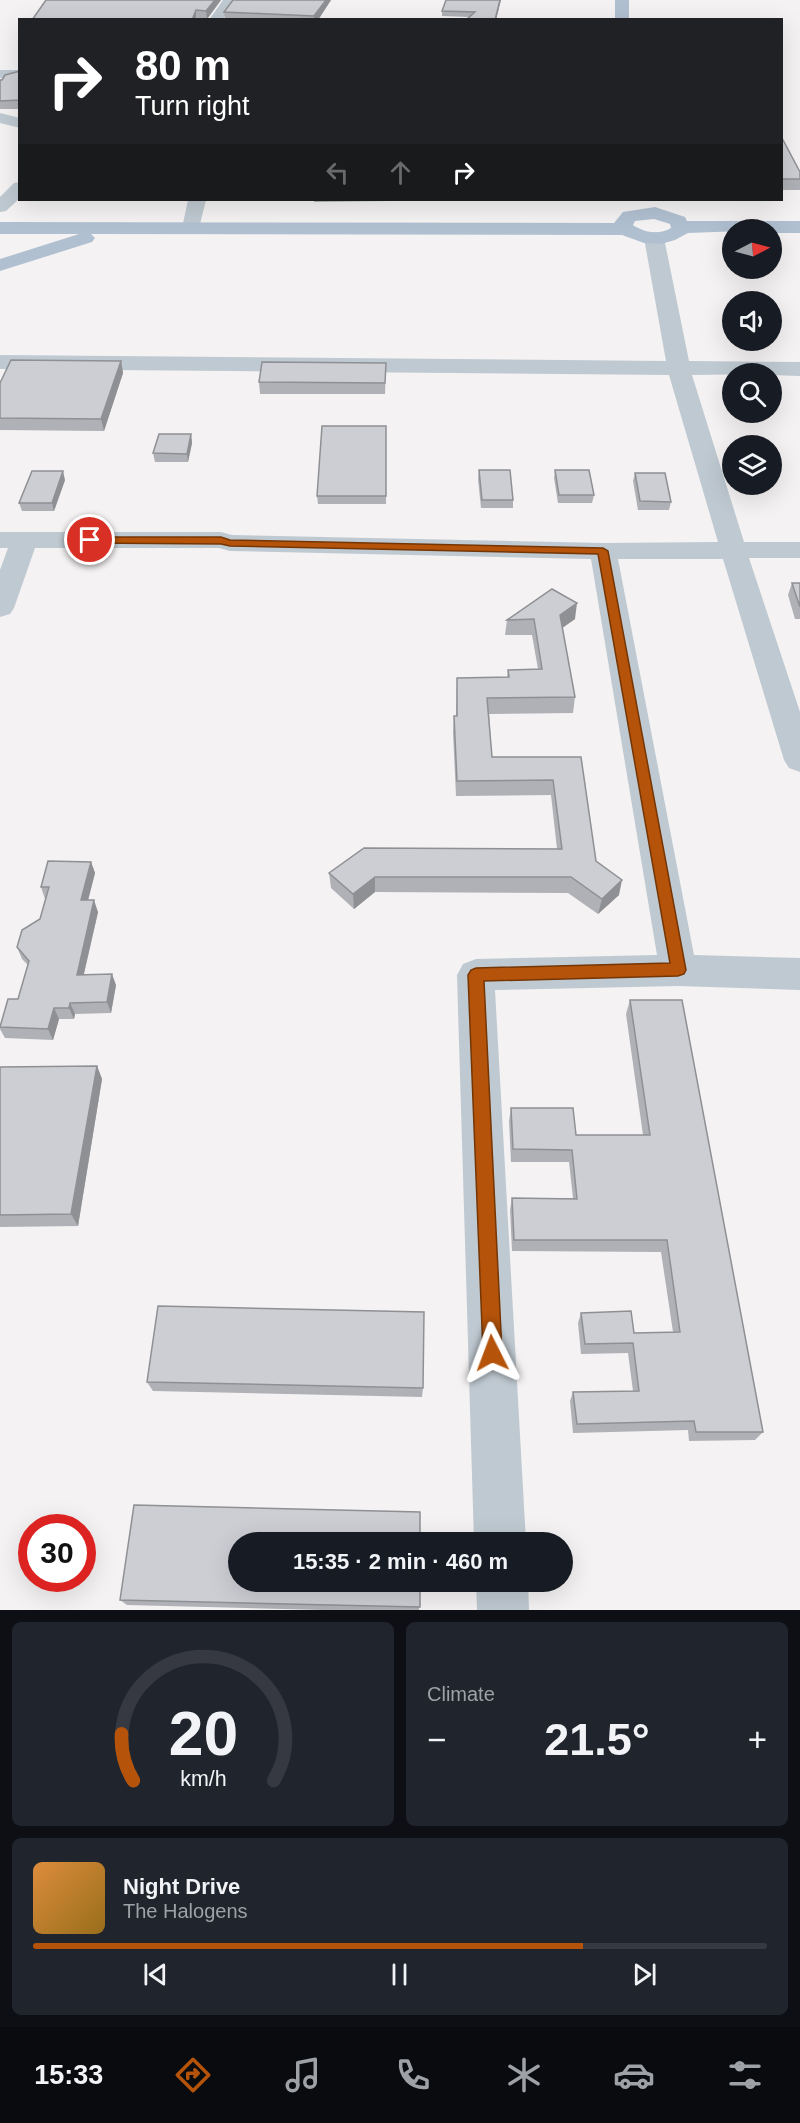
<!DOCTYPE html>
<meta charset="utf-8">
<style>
:root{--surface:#171b24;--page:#20242c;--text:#f1f3f6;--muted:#9ea1a6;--line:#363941;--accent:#b45309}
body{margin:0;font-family:Arial,sans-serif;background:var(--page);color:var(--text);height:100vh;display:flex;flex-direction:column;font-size:22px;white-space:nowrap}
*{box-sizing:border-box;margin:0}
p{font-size:20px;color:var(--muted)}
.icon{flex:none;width:33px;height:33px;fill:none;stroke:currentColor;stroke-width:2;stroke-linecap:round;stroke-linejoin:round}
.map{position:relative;height:1610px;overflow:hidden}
.side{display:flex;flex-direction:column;gap:12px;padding:12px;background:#0d0f14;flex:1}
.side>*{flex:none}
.guide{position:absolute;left:18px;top:18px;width:765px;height:183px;border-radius:0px;box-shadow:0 6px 24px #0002;background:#202124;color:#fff;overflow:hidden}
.needle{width:39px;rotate:84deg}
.fabs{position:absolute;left:722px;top:219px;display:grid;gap:12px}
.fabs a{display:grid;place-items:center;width:60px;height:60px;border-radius:50%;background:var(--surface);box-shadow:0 6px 24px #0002;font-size:30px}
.speed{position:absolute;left:18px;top:1514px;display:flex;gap:12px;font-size:30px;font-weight:700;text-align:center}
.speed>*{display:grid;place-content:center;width:78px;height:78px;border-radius:50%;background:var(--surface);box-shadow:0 6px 24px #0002;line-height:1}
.speed .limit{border:9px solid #d22;background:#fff;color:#111}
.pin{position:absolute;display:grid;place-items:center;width:51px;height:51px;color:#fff;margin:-26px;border:3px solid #fff;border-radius:50%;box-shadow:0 2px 6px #0007}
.me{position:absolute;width:66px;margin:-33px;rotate:357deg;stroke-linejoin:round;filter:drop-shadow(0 0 4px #0008)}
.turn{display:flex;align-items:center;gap:21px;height:126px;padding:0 18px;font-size:27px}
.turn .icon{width:78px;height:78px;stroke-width:2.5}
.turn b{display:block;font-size:42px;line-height:51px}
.lanes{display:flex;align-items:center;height:57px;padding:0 18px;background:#0003;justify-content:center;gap:30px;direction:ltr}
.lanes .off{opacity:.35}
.big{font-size:45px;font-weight:600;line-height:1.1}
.side .tile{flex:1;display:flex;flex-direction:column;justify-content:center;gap:9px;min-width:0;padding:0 21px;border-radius:9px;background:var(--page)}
.side .dial{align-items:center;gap:0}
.dial svg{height:156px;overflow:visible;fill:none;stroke:var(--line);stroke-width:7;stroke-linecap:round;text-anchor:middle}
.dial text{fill:var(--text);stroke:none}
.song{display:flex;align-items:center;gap:18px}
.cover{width:72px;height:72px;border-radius:9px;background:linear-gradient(135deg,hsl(30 70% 55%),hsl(40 70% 35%))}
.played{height:6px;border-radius:3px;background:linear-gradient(90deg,var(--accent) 75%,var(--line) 75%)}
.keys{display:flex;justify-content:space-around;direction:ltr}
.heat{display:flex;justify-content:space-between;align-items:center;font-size:33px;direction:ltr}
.side .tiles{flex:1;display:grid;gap:12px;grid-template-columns:1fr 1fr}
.tile:last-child{grid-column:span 2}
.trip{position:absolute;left:228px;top:1532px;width:345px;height:60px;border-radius:30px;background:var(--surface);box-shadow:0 6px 24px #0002;font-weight:600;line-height:60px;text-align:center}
.dock{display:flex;height:96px;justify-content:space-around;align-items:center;background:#090b0e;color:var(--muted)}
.dock .icon{width:42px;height:42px}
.dock .on{color:var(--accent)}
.dock b{font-size:27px;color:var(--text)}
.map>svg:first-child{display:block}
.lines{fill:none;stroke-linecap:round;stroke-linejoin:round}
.minor{fill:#bfc9d1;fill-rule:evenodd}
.major{fill:#b1c0d1;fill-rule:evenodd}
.wall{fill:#afb1b6}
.shaded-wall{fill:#8f9094}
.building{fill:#ccced4;stroke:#8f9094;stroke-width:1.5}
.route{fill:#b45309;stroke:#753606;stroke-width:1.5}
</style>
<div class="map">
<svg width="800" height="1610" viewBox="0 0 800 1610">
<rect width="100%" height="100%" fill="#f4f2f2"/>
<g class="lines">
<g class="minor">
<polygon points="223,0 237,0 222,20 209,20"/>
<rect x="0" y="70" width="20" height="8"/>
<polygon points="0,113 20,118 20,128 0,123"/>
<polygon points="20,182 20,198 6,211 0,212 0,197 14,183"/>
<polygon points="188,200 206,200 198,232 184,232 182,228"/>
<polygon points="654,232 661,234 664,238 689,361 800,362 800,376 771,375 771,374 692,375 744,542 800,542 800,558 749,558 800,712 800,772 789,768 784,760 723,559 618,559 694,955 800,958 800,990 678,986 495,990 526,1542 474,1542 457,975 463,964 476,959 657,955 591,559 230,551 219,548 35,548 14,608 10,614 0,617 0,570 8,548 0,548 0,532 221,532 232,535 603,543 718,542 669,375 0,369 0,355 666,361 644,238 647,234"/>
<polygon points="476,1581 528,1581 529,1610 477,1610"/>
</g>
<g class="major">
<rect x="615" y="0" width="14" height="20"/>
<path d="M655 207 685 217 687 221H800V233H771V230L688 233 675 240 661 244 644 243 622 235 91 234 95 238 92 242 0 271V259L79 234H0V222L614 223 623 212ZM654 219 670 224 671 228C659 235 645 233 633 225L635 221Z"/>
</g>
</g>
<g class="wall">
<polygon points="46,0 221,0 207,19"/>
<polygon points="331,0 318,20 225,20 224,12"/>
<polygon points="501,0 469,17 442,16 442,11"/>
<polygon points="20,71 20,109 0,109 0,80"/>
<polygon points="782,138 800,172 800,190 782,190"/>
<polygon points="314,200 388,200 388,201 314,202"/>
<polygon points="121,361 123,373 104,431 0,430 0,383"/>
<polygon points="386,363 385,394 260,394 259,382"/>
<polygon points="386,426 386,504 318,504 317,496"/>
<polygon points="191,434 192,443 188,462 155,462 153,453"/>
<polygon points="479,470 513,500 513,508 481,508 478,479"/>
<polygon points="555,470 594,495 592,503 558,503 554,478"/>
<polygon points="635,473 671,502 669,510 638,510 633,481"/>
<polygon points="65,480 54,511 22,511 19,503"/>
<polygon points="792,583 800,583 800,619 795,619 788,595"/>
<polygon points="575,619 562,628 575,697 573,713 489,714 492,757 581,757 596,861 619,895 598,914 568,893 375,892 354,909 331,888 329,873 557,849 551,795 456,796 453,732 454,716 456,716 457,678 507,677 508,670 538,669 532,635 505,635 507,620"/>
<polygon points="91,862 95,873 88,900 98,912 84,974 116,985 111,1013 75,1014 74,1019 59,1019 53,1040 5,1038 0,1029 0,1025 18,999 28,965 22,959 17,947 40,919 46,899 45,899 41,887"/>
<polygon points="630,1000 763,1432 755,1440 689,1441 688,1430 573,1433 570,1401 573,1392 633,1391 628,1353 581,1354 578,1323 581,1313 634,1333 673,1332 661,1252 512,1251 510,1210 512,1198 573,1198 569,1162 511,1162 509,1121 511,1108 576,1135 643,1135 626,1014"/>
<polygon points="97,1066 102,1079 78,1226 0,1227 0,1067"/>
<polygon points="147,1382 423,1388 422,1397 153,1391"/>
<polygon points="420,1581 419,1610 323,1610 127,1605 120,1600"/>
</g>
<g class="shaded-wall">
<polygon points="215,0 221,0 207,19 206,11"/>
<polygon points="326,0 331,0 318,20 314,20 314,16"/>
<polygon points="500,0 501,0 496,20 495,20"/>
<polygon points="196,10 196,20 192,20"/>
<polygon points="121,361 123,373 104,431 101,419"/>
<polygon points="191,434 192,443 188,462 187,454"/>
<polygon points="63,471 65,480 54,511 52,503"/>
<polygon points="577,603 575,619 558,631 560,615"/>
<polygon points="91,862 95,873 85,912 81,900"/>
<polygon points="375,877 375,892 354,909 353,894"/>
<polygon points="622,880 619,895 598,914 602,899"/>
<polygon points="94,900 98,912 81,986 77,975"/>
<polygon points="112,974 116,985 111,1013 107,1002"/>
<polygon points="70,1003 75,1014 74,1019 69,1008"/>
<polygon points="54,1008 59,1019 53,1040 48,1029"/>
<polygon points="97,1066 102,1079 78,1226 71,1214"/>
</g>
<g class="building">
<polygon points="46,0 215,0 206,11 196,10 192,20 32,20"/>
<polygon points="233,0 326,0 314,16 224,12"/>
<polygon points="446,0 500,0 495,20 466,20 475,12 442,11"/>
<polygon points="20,71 20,100 0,101 0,80 2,80 5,75"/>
<polygon points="782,138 800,172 800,179 782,179"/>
<polygon points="11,360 121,361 101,419 0,418 0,383"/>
<polygon points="262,362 386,363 385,383 259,382"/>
<polygon points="322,426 386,426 386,496 317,496"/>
<polygon points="159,434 191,434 187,454 153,453"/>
<polygon points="479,470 510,470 513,500 482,500"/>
<polygon points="555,470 589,470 594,495 559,495"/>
<polygon points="32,471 63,471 52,503 19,503"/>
<polygon points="635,473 665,473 671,502 640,501"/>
<polygon points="792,583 800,583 800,607"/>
<polygon points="552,589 577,603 560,615 575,697 487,698 492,757 581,757 596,861 622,880 602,899 571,877 375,877 353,894 329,873 364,848 562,849 553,780 457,781 454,716 457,716 457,678 509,677 508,670 542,669 534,619 507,620"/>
<polygon points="48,861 91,862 81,900 94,900 77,975 112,974 107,1002 70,1003 69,1008 54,1008 48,1029 0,1027 8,999 18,999 29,961 17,947 22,930 40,919 49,887 41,887"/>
<polygon points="630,1000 682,1000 763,1432 696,1432 694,1421 577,1424 573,1392 639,1391 633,1343 585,1344 581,1313 631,1311 634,1333 680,1332 667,1240 514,1240 512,1198 577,1199 572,1150 513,1149 511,1108 573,1108 576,1135 650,1135"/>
<polygon points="97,1066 71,1214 0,1215 0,1067"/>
<polygon points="158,1306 424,1312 423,1388 147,1382"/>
<polygon points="134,1505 420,1512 420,1542 238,1542 238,1581 420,1581 420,1607 120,1600"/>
</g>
<polygon class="route" points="90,537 221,537 230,540 603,548 608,551 686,970 684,974 678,976 484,981 502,1353 499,1360 492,1362 485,1360 483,1353 468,975 471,970 476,968 670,963 598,554 230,546 221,544 86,543 85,540"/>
</svg>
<div class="fabs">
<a><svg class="needle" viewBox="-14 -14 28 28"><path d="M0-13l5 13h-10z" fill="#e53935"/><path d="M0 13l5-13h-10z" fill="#9ea1a6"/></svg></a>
<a><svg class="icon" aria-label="sound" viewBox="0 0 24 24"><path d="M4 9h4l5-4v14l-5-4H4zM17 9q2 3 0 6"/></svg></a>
<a><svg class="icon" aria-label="search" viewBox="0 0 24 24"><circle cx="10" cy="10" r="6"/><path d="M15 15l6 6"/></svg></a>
<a><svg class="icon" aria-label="layers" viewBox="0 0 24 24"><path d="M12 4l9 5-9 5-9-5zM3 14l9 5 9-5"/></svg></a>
</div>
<div class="speed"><div class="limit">30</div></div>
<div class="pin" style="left:90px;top:540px;background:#d93025"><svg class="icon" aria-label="arrive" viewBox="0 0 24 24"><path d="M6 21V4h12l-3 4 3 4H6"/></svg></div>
<svg class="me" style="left:492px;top:1353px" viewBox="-20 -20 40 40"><path d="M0-17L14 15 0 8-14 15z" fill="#b45309" stroke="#fff" stroke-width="4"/></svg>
<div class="trip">15:35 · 2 min · 460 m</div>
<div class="guide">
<div class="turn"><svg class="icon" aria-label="right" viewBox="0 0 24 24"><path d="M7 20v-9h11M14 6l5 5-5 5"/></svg><div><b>80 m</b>Turn right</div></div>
<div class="lanes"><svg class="icon off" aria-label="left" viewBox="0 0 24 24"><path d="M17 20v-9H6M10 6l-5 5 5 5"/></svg><svg class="icon off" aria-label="ahead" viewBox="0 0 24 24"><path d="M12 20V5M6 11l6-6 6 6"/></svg><svg class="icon" aria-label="right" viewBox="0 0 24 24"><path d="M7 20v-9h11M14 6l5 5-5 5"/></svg></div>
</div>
</div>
<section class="side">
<div class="tiles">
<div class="tile dial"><svg viewBox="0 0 100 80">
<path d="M14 69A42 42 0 1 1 86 69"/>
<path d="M14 69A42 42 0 0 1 8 45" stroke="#b45309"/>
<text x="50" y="56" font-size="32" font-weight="700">20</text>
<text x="50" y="72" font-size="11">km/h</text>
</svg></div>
<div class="tile"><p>Climate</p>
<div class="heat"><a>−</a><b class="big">21.5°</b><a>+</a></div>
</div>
<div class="tile">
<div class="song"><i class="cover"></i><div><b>Night Drive</b><p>The Halogens</p></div></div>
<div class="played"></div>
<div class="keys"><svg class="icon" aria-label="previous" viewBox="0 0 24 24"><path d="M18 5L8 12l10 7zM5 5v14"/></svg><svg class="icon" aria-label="pause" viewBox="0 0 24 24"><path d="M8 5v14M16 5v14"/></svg><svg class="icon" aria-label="next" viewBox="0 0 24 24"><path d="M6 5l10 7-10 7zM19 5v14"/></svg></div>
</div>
</div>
</section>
<nav class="dock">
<b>15:33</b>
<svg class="icon on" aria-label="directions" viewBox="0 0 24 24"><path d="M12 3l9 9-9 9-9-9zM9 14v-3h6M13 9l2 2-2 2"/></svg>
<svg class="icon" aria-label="music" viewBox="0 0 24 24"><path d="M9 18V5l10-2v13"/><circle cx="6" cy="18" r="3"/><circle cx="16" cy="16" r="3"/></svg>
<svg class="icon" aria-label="phone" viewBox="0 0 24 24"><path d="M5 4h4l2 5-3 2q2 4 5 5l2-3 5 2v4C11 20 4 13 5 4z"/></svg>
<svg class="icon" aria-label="climate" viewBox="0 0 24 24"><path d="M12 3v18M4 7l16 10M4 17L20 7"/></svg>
<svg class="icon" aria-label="car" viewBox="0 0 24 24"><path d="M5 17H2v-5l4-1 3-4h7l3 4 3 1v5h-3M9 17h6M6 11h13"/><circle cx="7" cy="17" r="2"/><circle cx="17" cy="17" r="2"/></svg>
<svg class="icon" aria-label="filters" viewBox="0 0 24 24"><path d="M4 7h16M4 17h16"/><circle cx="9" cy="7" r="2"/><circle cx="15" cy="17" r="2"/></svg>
</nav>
